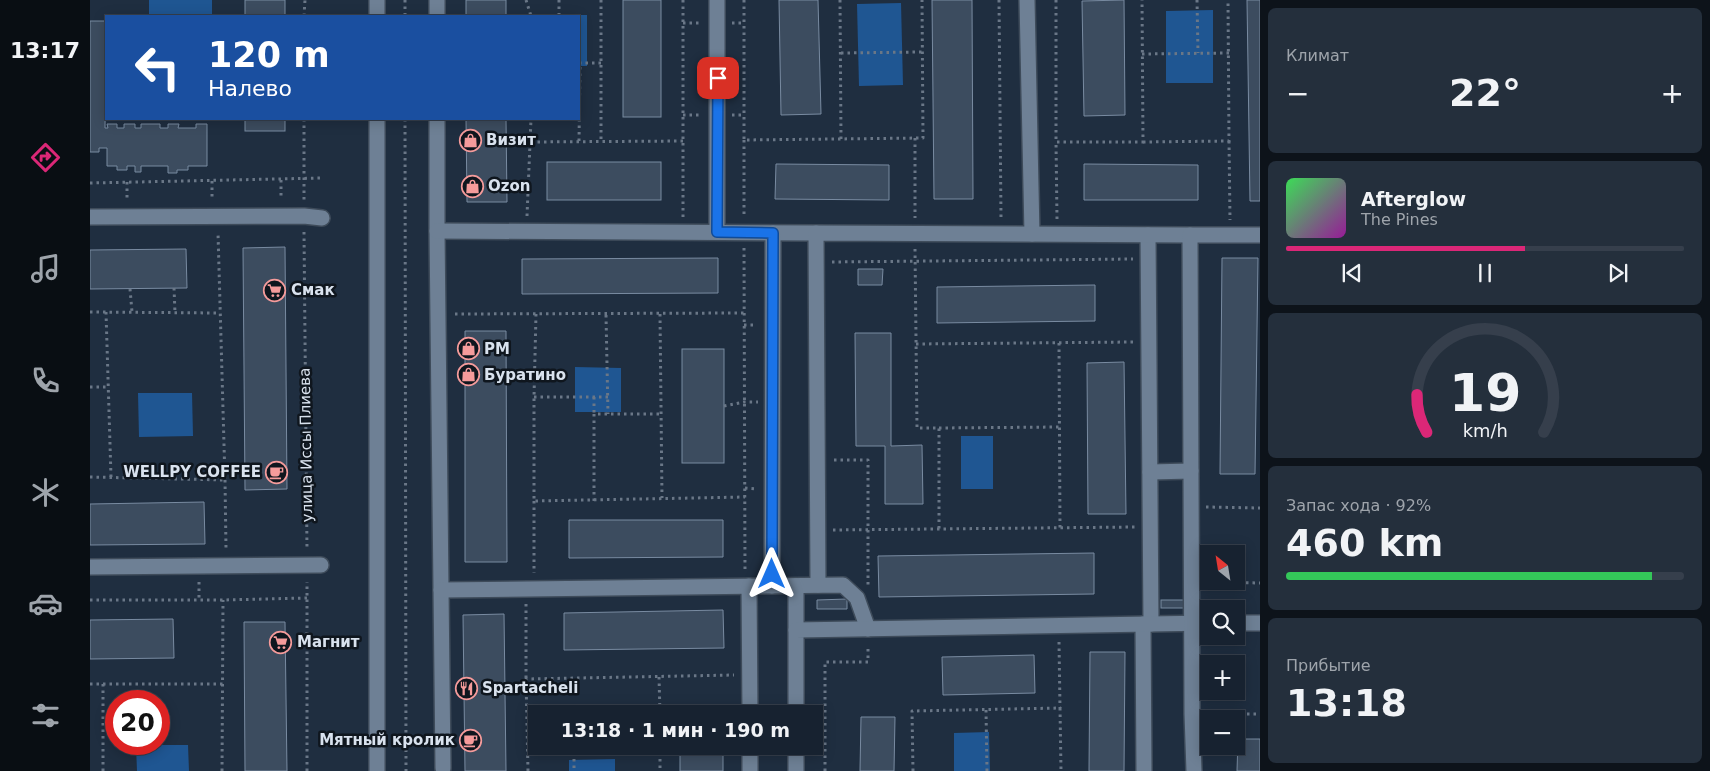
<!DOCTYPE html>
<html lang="ru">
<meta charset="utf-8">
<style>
:root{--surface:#172230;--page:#242f3c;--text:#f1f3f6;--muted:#9ea4ab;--line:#363f4c;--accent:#db2777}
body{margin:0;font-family:"DejaVu Sans",sans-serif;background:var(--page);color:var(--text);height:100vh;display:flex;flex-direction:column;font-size:19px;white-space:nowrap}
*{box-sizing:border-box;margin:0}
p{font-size:16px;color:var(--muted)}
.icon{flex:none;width:28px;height:28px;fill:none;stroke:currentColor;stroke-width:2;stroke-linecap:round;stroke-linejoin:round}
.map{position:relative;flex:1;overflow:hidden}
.details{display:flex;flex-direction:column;gap:8px;padding:8px;background:#0d131a;width:450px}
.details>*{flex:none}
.top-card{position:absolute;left:15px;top:15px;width:475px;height:105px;border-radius:0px;box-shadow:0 2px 12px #0003,0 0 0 1px var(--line);background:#1a4fa0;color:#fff;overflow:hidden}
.needle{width:32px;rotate:330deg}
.tools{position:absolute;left:1110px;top:545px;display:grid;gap:10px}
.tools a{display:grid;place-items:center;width:45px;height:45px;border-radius:0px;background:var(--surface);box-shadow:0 2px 12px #0003,0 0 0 1px var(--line);font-size:25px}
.speed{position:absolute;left:15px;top:690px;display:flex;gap:10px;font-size:25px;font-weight:700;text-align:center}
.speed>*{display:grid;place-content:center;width:65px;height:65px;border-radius:50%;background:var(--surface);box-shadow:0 2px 12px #0003,0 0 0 1px var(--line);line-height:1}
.speed .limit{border:8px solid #d22;background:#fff;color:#111}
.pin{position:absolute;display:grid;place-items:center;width:42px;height:42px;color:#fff;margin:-21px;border-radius:10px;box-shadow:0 2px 8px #0006}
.me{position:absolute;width:55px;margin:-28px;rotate:0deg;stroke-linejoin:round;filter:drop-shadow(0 0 4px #0008)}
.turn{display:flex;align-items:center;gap:18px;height:105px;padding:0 20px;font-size:22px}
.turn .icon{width:65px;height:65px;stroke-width:2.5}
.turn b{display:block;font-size:35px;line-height:42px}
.big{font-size:38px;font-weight:800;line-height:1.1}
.details .widget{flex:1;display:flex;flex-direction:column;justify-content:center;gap:8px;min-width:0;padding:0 18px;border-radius:8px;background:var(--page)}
.details .dial{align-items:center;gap:0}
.dial svg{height:130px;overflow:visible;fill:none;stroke:var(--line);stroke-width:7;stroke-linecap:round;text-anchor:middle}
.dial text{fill:var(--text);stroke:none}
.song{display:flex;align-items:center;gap:15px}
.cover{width:60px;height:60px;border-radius:8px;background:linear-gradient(135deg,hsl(130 70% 55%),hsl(300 70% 35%))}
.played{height:5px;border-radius:2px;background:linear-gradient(90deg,var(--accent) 60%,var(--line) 60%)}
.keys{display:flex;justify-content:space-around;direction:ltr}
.heat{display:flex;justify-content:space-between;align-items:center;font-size:28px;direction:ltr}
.charge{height:8px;border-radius:4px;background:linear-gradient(90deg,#34c759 92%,var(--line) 0)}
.trip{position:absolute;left:438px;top:705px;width:295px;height:50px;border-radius:0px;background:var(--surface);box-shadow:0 2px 12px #0003,0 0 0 1px var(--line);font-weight:800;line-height:50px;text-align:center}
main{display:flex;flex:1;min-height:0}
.dock{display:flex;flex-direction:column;width:90px;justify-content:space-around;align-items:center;background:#090e13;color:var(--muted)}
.dock .icon{width:35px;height:35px}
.dock .active{color:var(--accent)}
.dock b{font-size:22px;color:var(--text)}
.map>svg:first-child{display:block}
.green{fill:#1f5692}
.building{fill:#3c4c5f;stroke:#798ba1}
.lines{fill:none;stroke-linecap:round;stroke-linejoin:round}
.minor-casing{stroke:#3e4b5a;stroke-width:18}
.path{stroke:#6a7787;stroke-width:3;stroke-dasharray:2.5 4;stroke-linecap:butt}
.minor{stroke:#6e8095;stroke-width:15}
.route-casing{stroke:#114b97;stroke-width:12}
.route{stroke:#1a73e8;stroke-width:9}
.labels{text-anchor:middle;stroke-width:5;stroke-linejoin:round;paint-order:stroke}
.poi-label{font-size:15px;font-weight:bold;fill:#d9e2ee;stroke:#0f161e;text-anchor:start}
.street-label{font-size:15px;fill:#d9e2ee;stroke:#0f161e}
</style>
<main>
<nav class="dock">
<b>13:17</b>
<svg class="icon active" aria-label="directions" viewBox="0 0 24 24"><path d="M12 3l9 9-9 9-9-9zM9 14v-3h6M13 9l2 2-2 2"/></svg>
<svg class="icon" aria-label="music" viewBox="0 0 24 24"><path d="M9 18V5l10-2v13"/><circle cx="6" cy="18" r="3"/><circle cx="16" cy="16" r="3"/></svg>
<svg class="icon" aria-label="phone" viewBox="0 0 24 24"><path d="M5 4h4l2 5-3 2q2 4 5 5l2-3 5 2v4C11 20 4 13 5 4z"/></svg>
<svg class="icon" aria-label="climate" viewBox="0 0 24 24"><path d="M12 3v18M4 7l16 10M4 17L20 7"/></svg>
<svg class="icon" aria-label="car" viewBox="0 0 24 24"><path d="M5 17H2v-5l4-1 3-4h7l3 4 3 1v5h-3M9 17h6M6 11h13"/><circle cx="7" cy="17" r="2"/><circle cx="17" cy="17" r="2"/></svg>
<svg class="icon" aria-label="filters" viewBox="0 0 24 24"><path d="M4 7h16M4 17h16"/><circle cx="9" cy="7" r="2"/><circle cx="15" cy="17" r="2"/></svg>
</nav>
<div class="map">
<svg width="1170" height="771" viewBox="0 0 1170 771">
<rect width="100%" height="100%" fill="#1f2e40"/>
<g class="green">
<rect x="59" y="0" width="63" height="16"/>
<polygon points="811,3 813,85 769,86 767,4"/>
<polygon points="1123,10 1123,83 1076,83 1076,11"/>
<polygon points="456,15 497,15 497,66 489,66 489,16"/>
<polygon points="485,367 531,368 531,412 485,412"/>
<polygon points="48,393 102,393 103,436 49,437"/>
<rect x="871" y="436" width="32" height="53"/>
<polygon points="899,732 900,771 864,771 864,733"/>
<polygon points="46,745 98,745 99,771 47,771"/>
<polygon points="525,759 525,771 479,771 479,760"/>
</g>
<g class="building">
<rect x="155" y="0" width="40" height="16"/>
<rect x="376" y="0" width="40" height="16"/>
<rect x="533" y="0" width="38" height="117"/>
<polygon points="689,0 728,0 731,114 691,115"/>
<polygon points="842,0 882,0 883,199 844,199"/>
<polygon points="1034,0 1035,115 994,116 992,1"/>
<polygon points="1157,0 1170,0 1170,201 1160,201"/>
<polygon points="0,21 16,21 15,128 18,128 17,124 27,124 27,128 34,128 34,124 45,124 45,128 51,128 51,124 70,124 70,128 78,128 78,124 89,124 88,128 106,128 106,124 117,124 117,166 98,166 98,170 87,170 87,173 78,173 78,166 51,166 51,172 45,172 45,166 37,166 37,170 27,170 27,166 17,166 17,148 9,148 9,152 0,152"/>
<rect x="155" y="119" width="40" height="12"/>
<polygon points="376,119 416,119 417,202 377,202"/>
<rect x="457" y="162" width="114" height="38"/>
<polygon points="686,164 799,165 799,200 685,199"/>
<polygon points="994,164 1108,165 1108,200 994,200"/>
<polygon points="195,247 197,489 155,490 153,248"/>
<polygon points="96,249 97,288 0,289 0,250"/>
<polygon points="628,258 628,293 432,294 432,259"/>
<polygon points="1132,258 1168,258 1165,474 1130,474"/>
<polygon points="768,269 793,269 792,285 768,285"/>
<polygon points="1005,285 1005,321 847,323 847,287"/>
<polygon points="375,331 416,331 417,562 375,562"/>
<polygon points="765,333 801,333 801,446 832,445 833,504 795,504 795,446 766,446"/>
<rect x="592" y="349" width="42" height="114"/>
<polygon points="1034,362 1036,514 998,514 997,363"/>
<polygon points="114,502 115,544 0,545 0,504"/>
<polygon points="479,520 633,520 633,557 479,558"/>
<rect x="1127" y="546" width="15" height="8"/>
<polygon points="1004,553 1004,594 789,597 788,556"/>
<polygon points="757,599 757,609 727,609 727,600"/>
<rect x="1071" y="600" width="26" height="8"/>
<polygon points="633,610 634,648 474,650 474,613"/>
<polygon points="414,614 416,771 375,771 373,615"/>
<polygon points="83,619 84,658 0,659 0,620"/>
<polygon points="154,622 195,622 197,771 155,771"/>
<polygon points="1000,652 1035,652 1034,771 999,771"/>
<polygon points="944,655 945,693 853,695 852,657"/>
<polygon points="589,708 632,708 632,714 590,714"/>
<polygon points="771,717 805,717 804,771 770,771"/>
<polygon points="1148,739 1170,739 1170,771 1147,771"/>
<rect x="590" y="746" width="43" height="25"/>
</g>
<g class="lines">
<defs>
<g id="minor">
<polyline points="627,0 627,232"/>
<polyline points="937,0 942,234"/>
<polyline points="287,16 287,0"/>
<polyline points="347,16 347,0"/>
<polyline points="347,119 347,231 353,768"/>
<polyline points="0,217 214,216 232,218"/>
<polyline points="347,231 726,233"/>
<polyline points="1058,235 1061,624"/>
<polyline points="1060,472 1101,471"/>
<polyline points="0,567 231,565"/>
<polyline points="728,585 726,233 1100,235"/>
<polyline points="659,586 660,714"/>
<polyline points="682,586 683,233"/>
<polyline points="351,590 753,585 767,598 778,629"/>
<polyline points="1146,623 1170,623"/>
<polyline points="1053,624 1054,771"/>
<polyline points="706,630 706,586"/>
<polyline points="706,714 706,630 1119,623"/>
<polyline points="660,746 660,771"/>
<polyline points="287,771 287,119"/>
<polyline points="706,771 706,746"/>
<polyline points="1104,771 1102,714 1100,235 1170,235"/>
</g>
</defs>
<use href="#minor" class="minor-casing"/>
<g class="path">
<polyline points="315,0 315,16"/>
<polyline points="436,0 441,16"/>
<polyline points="469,0 469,16"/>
<polyline points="511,0 511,141"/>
<polyline points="593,0 593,217"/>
<polyline points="654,0 654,140 833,138 832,0"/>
<polyline points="750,0 751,139"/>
<polyline points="909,0 911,218"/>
<polyline points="966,0 966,142"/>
<polyline points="1107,0 1108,53"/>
<polyline points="214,16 215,0"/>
<polyline points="593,23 611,23"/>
<polyline points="642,23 654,23"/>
<polyline points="751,53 832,52"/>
<polyline points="1052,54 1139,53"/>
<polyline points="489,63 511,63"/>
<polyline points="593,115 611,115"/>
<polyline points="642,115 654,115"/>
<polyline points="214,119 214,200"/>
<polyline points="315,119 316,771"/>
<polyline points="825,138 825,218"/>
<polyline points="654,140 654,217"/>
<polyline points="489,141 490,63"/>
<polyline points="1139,141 1140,220"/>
<polyline points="441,142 593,141"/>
<polyline points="1053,142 1139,141 1138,0"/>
<polyline points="191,180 191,199"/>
<polyline points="122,181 122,200"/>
<polyline points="37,182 37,201"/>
<polyline points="0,183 232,178"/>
<polyline points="437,216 441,119"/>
<polyline points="967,219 966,142 1053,142 1052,0"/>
<polyline points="214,232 217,550"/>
<polyline points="654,248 655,572"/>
<polyline points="825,249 827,428 849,428 849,529"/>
<polyline points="742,262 1043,259"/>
<polyline points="84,288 85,313"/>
<polyline points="40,289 42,312"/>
<polyline points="0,312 129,313"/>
<polyline points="16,312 21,477"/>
<polyline points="365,314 654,313"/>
<polyline points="446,314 444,397 444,501 655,497"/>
<polyline points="570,314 572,498"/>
<polyline points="516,315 518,414"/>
<polyline points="654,325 666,325"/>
<polyline points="969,343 970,528"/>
<polyline points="826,344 1043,342"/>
<polyline points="0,387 18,387"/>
<polyline points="444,397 518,397"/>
<polyline points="504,397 504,414"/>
<polyline points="634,406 654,402 668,402"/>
<polyline points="849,428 970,427"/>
<polyline points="744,460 778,460 778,586"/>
<polyline points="0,477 135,480 128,233"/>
<polyline points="135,480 136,549"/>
<polyline points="655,488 667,489"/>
<polyline points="444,501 444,573"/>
<polyline points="504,501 504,414 571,414"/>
<polyline points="1116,507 1170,508"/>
<polyline points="743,530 1045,527"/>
<polyline points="109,582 109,599"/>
<polyline points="1117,582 1170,583"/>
<polyline points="0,600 133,600 217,598"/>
<polyline points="436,604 436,679"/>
<polyline points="969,642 970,708"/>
<polyline points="569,677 570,714"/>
<polyline points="0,684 133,684"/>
<polyline points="13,684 13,771"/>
<polyline points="896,710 897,771"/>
<polyline points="1118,714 1170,714"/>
<polyline points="484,746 484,771"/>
<polyline points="570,746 570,771"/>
<polyline points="132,771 133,600"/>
<polyline points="217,771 217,582"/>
<polyline points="438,771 436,679 644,675"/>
<polyline points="735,771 735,662 778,662 778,645"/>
<polyline points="823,771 822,711 970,708 971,771"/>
</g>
<use href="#minor" class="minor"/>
</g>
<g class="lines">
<defs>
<polyline id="route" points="628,78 627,232 683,233 682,574"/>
</defs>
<use href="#route" class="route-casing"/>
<use href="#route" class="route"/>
</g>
<defs>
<symbol id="shop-ring" viewBox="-11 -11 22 22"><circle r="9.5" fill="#0f161e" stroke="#f59b9b" stroke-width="1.5"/><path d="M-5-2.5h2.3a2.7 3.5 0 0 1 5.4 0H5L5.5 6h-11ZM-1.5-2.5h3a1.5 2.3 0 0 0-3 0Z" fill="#f59b9b"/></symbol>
<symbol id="supermarket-ring" viewBox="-11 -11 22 22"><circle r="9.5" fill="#0f161e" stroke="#f59b9b" stroke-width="1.5"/><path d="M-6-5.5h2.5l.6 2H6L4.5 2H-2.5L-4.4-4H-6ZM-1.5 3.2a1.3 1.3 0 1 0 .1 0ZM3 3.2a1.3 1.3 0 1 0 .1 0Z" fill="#f59b9b"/></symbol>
<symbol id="cafe-ring" viewBox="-11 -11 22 22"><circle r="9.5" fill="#0f161e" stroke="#f59b9b" stroke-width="1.5"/><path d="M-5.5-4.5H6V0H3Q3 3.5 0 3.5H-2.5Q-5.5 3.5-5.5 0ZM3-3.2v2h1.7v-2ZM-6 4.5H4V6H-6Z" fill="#f59b9b"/></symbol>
<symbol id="restaurant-ring" viewBox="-11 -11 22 22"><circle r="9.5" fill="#0f161e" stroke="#f59b9b" stroke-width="1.5"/><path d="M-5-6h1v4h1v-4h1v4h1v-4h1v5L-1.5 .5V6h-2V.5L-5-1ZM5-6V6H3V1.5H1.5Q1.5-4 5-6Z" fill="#f59b9b"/></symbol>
</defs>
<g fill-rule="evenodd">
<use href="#shop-ring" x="368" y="128" width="25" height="25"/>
<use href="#shop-ring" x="370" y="174" width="25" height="25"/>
<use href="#supermarket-ring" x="172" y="278" width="25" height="25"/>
<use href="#shop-ring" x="366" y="336" width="25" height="25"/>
<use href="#shop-ring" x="366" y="362" width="25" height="25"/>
<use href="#cafe-ring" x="174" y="460" width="25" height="25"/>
<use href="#supermarket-ring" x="178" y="630" width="25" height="25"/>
<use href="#restaurant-ring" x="364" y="676" width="25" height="25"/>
<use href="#cafe-ring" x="368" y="728" width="25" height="25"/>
</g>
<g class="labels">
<g class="poi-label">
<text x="396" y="145">Визит</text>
<text x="398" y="191">Ozon</text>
<text x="201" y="295">Смак</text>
<text x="394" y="354">PM</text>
<text x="394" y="380">Буратино</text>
<text x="171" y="477" text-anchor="end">WELLPY COFFEE</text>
<text x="207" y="647">Магнит</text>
<text x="392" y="693">Spartacheli</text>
<text x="365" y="745" text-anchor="end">Мятный кролик</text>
</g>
<g class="street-label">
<text transform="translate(216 445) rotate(-91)" y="5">улица Иссы Плиева</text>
</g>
</g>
</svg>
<div class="tools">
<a><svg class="needle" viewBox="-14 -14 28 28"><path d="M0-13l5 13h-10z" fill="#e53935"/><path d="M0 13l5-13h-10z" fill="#9ea4ab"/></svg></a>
<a><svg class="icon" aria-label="search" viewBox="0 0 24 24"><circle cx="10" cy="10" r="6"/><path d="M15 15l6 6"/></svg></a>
<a>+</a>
<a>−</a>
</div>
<div class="speed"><div class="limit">20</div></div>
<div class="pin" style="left:628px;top:78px;background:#d93025"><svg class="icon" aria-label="arrive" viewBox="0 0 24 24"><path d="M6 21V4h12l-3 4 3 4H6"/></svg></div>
<svg class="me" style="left:682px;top:574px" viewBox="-20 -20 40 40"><path d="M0-17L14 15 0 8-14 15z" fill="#1a73e8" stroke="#fff" stroke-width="4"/></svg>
<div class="trip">13:18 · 1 мин · 190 m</div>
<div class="top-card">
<div class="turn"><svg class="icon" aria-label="left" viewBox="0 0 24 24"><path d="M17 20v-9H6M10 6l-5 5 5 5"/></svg><div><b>120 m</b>Налево</div></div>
</div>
</div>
<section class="details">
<div class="widget"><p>Климат</p>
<div class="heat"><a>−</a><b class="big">22°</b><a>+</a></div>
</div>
<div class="widget">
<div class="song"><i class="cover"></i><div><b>Afterglow</b><p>The Pines</p></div></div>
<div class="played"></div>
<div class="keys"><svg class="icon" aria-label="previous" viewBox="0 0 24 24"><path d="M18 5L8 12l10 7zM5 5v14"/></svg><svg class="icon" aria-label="pause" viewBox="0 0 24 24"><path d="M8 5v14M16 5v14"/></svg><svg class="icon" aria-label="next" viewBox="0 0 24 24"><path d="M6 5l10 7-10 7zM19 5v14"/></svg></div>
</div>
<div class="widget dial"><svg viewBox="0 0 100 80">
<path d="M14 69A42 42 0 1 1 86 69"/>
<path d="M14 69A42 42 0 0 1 8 46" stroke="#db2777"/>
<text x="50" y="56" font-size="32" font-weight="700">19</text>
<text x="50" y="72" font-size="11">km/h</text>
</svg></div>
<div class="widget"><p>Запас хода · 92%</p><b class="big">460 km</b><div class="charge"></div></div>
<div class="widget"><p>Прибытие</p><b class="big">13:18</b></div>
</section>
</main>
